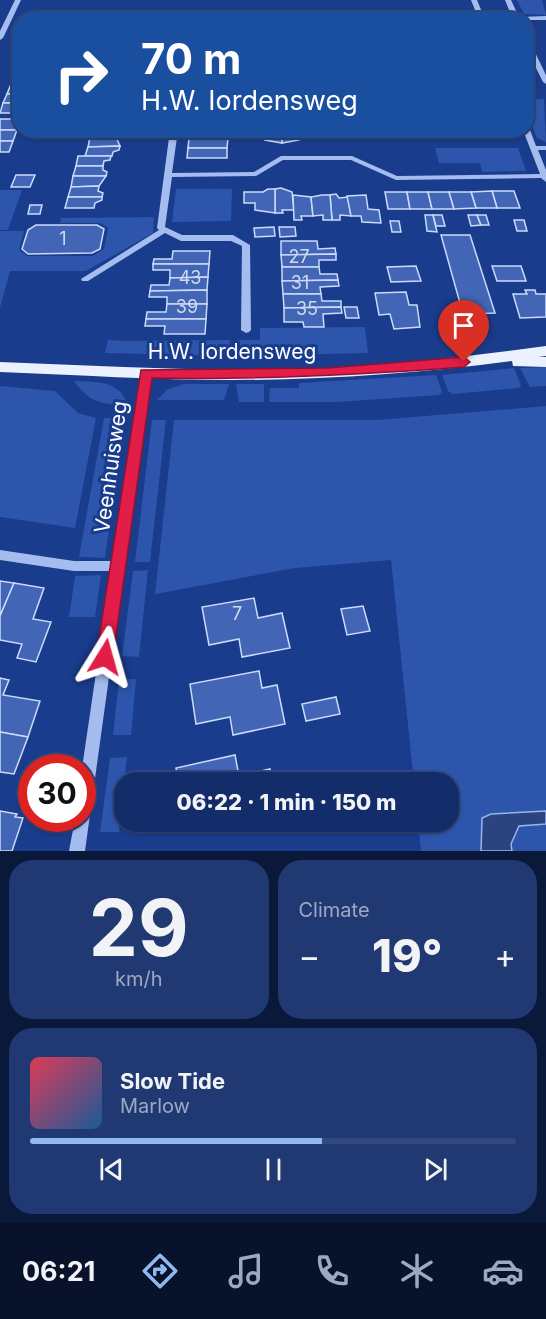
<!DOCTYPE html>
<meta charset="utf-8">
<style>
:root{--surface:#132d6a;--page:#203972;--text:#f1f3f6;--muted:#9da8c1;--line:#32497e;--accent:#90b9f0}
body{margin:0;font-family:Inter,sans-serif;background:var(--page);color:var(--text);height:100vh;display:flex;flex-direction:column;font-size:22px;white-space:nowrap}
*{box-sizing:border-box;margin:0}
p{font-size:20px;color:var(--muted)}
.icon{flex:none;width:33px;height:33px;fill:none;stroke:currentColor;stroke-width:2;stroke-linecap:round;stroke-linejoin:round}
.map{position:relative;height:851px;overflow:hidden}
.sheet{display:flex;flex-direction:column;gap:9px;padding:9px;background:#0a193a;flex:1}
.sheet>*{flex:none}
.hud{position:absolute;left:12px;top:12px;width:522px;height:126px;border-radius:24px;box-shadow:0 2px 4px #0004,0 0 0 2px var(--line);background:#1a4fa0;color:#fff;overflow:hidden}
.speed{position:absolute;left:18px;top:754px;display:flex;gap:12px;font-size:30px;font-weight:700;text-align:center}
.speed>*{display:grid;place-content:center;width:78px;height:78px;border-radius:50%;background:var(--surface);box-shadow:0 2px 4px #0004,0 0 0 2px var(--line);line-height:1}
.speed .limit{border:9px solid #d22;background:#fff;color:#111}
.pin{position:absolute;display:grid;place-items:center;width:51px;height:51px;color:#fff;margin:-62px -26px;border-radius:50% 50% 50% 0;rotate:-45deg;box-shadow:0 0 6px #0007}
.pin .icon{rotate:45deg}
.me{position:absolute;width:66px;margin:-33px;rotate:8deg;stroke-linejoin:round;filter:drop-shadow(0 0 4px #0008)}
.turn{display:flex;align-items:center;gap:21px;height:126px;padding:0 30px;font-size:27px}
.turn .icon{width:78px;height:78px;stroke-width:2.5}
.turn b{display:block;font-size:42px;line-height:51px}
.big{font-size:45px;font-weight:800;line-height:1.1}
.sheet .card{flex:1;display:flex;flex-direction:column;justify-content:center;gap:9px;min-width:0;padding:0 21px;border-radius:24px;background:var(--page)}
.sheet .dial{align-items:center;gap:0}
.dial b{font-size:78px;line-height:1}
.song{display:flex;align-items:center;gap:18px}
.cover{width:72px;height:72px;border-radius:9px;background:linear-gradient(135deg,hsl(350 70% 55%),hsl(210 70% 35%))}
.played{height:6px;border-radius:3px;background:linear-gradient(90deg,var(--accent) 60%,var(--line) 60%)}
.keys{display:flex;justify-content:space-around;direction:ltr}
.heat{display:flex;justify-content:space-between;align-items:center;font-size:33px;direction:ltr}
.sheet .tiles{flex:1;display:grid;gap:9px;grid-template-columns:1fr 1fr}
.card:last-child{grid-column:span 2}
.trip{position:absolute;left:114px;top:772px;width:345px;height:60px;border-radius:24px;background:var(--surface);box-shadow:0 2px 4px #0004,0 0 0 2px var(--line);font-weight:800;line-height:60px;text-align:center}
.tab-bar{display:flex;height:96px;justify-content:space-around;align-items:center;background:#08122a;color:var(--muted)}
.tab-bar .icon{width:42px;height:42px}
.tab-bar .selected{color:var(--accent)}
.tab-bar b{font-size:27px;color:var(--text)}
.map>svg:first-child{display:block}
.green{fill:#2c55ab}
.water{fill:#2b4480;stroke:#98b5f0;stroke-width:1.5}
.building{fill:#4266b5;stroke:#cbdafa;stroke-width:1.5}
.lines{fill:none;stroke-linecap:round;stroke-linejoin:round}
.minor{fill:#a5bcee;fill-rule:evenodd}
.major{fill:#ecf1ff;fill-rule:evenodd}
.route{fill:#e11d48;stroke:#92132f;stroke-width:1.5}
.labels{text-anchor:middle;stroke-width:6;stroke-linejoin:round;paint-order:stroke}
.number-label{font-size:18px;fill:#d0d9ec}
.street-label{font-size:21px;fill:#fff;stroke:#193c8d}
</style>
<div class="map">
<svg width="546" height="851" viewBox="0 0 546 851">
<rect width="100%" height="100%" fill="#193c8d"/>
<g class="green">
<polygon points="517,0 542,0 546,15 524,14"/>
<polygon points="527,99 544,99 546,142 537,138 527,112"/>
<polygon points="435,148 518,148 526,171 482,172 480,163 439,163"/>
<polygon points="176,189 232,189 231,221 172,222"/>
<polygon points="0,190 22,190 8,230 0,230"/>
<polygon points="154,217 153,233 86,271 10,271 0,308 0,231 24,231 19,250 27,256 93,256 104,249 108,228 100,223 60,223 61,218"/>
<polygon points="365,327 368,353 238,356 238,340 260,340 260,328"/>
<polygon points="108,340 124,341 230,340 228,356 105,353"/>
<polygon points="546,367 546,386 530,387 520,368"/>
<polygon points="514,368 521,385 519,388 453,394 448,391 442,375"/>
<polygon points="436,375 442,392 439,395 337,402 269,402 270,388 299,388 299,383"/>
<path d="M74 381C95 382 119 380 127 403 102 407 88 401 74 381Z"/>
<polygon points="184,384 229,384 224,400 157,400 168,389"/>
<polygon points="264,384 264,402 239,402 236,384"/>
<polygon points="0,386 55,391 78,413 96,418 75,528 0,517"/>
<polygon points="546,406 546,851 421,851 418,822 448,822 448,783 414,783 391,560 295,568 155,594 174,420 377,420"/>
<polygon points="104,418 125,418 105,558 79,557"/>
<polygon points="152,420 166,420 150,562 135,562"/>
<polygon points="148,570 139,657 122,656 133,571"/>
<polygon points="101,575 95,617 69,617 75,576"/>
<polygon points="119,679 136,679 131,735 113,735"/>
<polygon points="127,757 119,832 100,832 110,758"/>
</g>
<polygon class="water" points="546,811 546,824 519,826 511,844 512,851 481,851 482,818 491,814"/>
<g class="building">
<polygon points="41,14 63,14 60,20 39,20"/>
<polygon points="11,84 20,84 20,94 7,94"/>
<polygon points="7,94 20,94 20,103 3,103"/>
<polygon points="3,103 20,103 20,113 0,113"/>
<rect x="0" y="119" width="20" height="11"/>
<polygon points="0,130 17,130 13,141 0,141"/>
<polygon points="92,130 123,130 117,133 116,137 90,137"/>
<polygon points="190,130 228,130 228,138 189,138"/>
<polygon points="265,130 282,130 282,143 265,140"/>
<polygon points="282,130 298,130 299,140 282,143"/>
<polygon points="374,130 394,130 395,137 375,138"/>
<polygon points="394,130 413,130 415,137 395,137"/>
<polygon points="413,130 433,130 435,137 415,137"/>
<polygon points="433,130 453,130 455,137 435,137"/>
<polygon points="453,130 472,130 474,137 455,137"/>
<polygon points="472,130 493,130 495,137 474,137"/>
<polygon points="90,137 116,137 120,146 88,147"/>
<polygon points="189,138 228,138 227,148 188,148"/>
<polygon points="0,141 13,141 9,152 0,152"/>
<polygon points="120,146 119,150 113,152 112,156 85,156 88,147"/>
<polygon points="188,148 227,148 227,158 187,158"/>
<polygon points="78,156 111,156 110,160 104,161 103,166 76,166"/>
<polygon points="76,166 103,166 103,170 107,172 106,176 73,176"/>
<polygon points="16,175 35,175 30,187 11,187"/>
<polygon points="73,176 106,176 99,186 71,187"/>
<polygon points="99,186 98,191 103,193 102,197 68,197 71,187"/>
<polygon points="281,188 292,192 294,210 282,210 283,213 275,213 275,189"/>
<polygon points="268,189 275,189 275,213 255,210 255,203 244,203 244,192 263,192"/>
<polygon points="492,191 514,191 520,208 497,208"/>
<polygon points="492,191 497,208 476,208 471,192"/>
<polygon points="385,192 407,192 410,209 388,209"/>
<polygon points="407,192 428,192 432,209 410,209"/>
<polygon points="428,192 449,192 454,209 432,209"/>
<polygon points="449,192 471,192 476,208 454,209"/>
<polygon points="336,194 339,198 348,197 351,216 340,215 340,220 332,220 330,195"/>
<polygon points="293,195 311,197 313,216 301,216 302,220 294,220"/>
<polygon points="322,195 330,195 332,220 323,220 323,215 313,216 311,197"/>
<polygon points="366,195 368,209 379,210 381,223 362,222 361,216 351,216 347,196"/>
<polygon points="68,197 102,197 102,200 95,203 94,208 65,208"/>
<polygon points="30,205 42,205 40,214 28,214"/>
<polygon points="425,215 433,215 437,232 427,231"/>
<polygon points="433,215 442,215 445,226 436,226"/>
<polygon points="468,215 477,215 481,225 471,226"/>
<polygon points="477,215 486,215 489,225 481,225"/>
<polygon points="514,220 524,220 527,231 517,231"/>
<polygon points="390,221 399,221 401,232 392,232"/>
<polygon points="36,225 97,225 104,229 100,249 92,253 28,254 22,249 28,230"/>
<polygon points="274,227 275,236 255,237 254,228"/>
<polygon points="279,227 295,227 296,236 280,237"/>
<polygon points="441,235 470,235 495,313 463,314"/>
<polygon points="281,241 317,241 318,249 335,248 336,254 281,255"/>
<polygon points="173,251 210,251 209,264 153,264 154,259 172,259"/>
<polygon points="336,254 336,260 319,260 319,267 282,267 281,255"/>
<polygon points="153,264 209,264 208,277 170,278 170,270 153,270"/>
<polygon points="416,266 421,281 391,282 387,267"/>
<polygon points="492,266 521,266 526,281 497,281"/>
<polygon points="282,267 319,267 320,274 337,274 338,280 282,281"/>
<polygon points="208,277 207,290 150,291 151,285 169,285 170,278"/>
<polygon points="338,280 339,286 320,287 321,294 283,294 282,281"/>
<polygon points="207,290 207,304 167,304 167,297 149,297 150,291"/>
<polygon points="525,290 535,290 536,294 546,294 546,317 520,318 513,294 527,294"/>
<polygon points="406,292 409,305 417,305 420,327 394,329 390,314 379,315 375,293"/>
<polygon points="283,294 321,294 322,301 341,301 341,307 284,308"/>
<polygon points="167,304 207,304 206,319 146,319 147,312 166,312"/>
<polygon points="341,307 342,313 323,314 324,327 304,327 303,322 284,322 284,308"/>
<polygon points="344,307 357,307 359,318 346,318"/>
<polygon points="146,319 206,319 205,334 164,334 165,326 145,326"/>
<polygon points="0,581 14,583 0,616"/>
<polygon points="14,583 44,588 33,619 51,622 36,662 17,658 22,644 0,640 0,616"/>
<polygon points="254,598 258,618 282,613 290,648 242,657 239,639 209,645 202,607"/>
<polygon points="363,606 370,631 347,635 341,609"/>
<polygon points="259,671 262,688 277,685 285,724 233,735 230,717 196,724 190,684"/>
<polygon points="0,678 9,680 3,695 40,701 28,737 0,732"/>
<polygon points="336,697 340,714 306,721 302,704"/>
<polygon points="0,732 28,737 14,774 0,772"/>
<polygon points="235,755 239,776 270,769 272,783 178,783 176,768"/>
<polygon points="0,811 17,814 15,817 23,818 12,851 0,851"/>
</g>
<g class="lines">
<g class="minor">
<polygon points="15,0 21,0 3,38 0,40 0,31"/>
<polygon points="471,0 477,0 484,17 512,17 505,0 511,0 519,17 546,16 546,20 479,20"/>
<polygon points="526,38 529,40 546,75 546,84 543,82 526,48"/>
<polygon points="526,128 530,130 536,146 546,146 546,150 538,150 546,170 546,182 541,178 396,180 351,160 283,160 256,176 172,177 165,227 182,235 233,235 250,245 251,330 249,332 246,333 241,330 242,246 231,241 181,241 165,233 88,281 82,281 81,279 159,230 157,228 170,130 178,130 172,173 254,172 281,156 352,156 397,176 540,174 523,130 526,130"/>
<polygon points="146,369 151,373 85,851 69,851 75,819 82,819 82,768 111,571 74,571 0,560 0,550 74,561 113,561 141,373"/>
</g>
<path class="major" d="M546 346V356L538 357H546V367L513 366 512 361C420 373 326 380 233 380 156 380 78 375 0 372V362C109 366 219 373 328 368 401 364 474 356 546 346Z"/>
</g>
<path class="route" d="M464 357 470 362 464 367C360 375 257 380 152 378L113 657 111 663 105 665 99 663 96 657 141 370 328 368Z"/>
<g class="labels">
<g class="number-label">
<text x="63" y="245">1</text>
<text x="299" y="263">27</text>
<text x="190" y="284">43</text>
<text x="300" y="289">31</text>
<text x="187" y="313">39</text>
<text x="307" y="315">35</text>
<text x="237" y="620">7</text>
</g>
<g class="street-label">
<text x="232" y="359">H.W. Iordensweg</text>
<text transform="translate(111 467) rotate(-82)" y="7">Veenhuisweg</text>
</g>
</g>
</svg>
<div class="speed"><div class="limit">30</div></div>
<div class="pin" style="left:464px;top:362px;background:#d93025"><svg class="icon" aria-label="arrive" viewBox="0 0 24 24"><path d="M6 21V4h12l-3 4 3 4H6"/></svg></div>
<svg class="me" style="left:105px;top:657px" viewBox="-20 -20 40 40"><path d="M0-17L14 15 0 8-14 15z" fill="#e11d48" stroke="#fff" stroke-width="4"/></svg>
<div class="trip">06:22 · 1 min · 150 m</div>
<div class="hud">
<div class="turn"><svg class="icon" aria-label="right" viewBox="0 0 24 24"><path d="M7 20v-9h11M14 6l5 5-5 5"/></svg><div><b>70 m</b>H.W. Iordensweg</div></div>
</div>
</div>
<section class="sheet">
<div class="tiles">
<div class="card dial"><b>29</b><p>km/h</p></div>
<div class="card"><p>Climate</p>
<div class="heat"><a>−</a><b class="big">19°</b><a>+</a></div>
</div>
<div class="card">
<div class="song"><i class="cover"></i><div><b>Slow Tide</b><p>Marlow</p></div></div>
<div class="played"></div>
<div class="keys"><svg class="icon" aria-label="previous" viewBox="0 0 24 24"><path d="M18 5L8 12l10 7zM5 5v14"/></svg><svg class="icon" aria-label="pause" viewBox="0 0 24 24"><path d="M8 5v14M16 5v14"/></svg><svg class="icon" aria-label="next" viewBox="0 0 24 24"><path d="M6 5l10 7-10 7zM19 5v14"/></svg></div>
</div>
</div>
</section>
<nav class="tab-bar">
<b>06:21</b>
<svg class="icon selected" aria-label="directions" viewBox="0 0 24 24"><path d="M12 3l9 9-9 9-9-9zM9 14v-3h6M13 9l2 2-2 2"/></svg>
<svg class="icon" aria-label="music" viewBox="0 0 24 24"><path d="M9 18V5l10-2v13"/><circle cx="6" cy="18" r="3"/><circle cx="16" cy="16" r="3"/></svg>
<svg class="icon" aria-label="phone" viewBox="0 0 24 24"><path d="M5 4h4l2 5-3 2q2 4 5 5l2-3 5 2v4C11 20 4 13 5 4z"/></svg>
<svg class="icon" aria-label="climate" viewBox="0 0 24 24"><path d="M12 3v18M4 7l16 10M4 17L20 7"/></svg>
<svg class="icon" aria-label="car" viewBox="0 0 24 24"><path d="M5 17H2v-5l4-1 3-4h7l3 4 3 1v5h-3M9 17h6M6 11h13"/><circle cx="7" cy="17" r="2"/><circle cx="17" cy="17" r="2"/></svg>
</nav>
